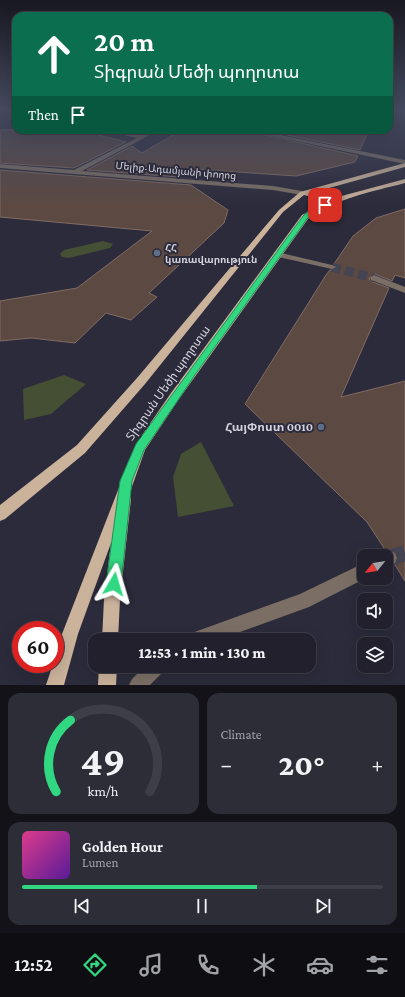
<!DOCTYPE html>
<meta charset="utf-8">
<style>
:root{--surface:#21202c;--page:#2d2d38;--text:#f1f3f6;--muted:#a2a3a9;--line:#3e3e48;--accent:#31d882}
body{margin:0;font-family:"Crimson Pro","Noto Sans Armenian",serif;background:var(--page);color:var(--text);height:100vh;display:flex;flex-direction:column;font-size:15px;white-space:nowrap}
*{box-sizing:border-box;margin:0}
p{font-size:13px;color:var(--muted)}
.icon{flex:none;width:22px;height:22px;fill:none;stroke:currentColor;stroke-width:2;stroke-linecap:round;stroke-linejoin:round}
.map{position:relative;height:685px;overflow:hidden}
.details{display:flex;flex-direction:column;gap:8px;padding:8px;background:#121218;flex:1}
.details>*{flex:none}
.top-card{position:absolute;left:12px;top:12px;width:381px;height:122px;border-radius:12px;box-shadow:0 4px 16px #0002,0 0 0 1px var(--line);background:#0b6e4f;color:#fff;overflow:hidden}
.needle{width:26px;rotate:240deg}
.controls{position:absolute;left:357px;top:549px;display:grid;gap:8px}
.controls a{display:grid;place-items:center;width:36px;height:36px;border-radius:8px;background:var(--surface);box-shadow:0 4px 16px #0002,0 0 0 1px var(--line);font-size:20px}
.speed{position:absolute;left:12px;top:621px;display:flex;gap:8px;font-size:20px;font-weight:700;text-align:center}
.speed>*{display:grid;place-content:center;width:52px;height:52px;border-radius:50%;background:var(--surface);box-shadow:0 4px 16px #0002,0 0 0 1px var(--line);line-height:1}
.speed .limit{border:6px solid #d22;background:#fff;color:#111}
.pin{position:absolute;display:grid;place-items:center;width:34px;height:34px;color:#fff;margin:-17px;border-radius:8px;box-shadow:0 2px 6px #0006}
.me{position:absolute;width:44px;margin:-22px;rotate:7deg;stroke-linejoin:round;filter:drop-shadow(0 0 3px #0008)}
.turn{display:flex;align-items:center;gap:14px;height:84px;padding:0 16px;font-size:18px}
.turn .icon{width:52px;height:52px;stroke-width:2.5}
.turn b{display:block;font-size:28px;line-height:34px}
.then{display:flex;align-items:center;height:38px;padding:0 16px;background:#0003;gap:8px;font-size:15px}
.big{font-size:30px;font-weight:800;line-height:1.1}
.details .card{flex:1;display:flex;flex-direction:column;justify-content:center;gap:6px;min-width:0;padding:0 14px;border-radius:12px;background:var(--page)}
.details .dial{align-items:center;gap:0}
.dial svg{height:104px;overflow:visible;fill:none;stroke:var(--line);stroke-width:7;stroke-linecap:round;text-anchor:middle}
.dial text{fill:var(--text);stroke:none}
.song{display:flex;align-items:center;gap:12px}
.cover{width:48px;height:48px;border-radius:6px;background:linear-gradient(135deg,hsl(330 70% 55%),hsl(270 70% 35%))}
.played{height:4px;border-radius:2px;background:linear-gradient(90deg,var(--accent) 65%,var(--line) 65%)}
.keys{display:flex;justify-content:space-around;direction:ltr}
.heat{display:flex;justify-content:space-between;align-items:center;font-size:22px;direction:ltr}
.details .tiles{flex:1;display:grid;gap:8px;grid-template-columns:1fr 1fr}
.card:last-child{grid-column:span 2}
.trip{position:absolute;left:88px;top:633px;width:228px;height:40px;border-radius:12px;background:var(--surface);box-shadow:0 4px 16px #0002,0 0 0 1px var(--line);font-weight:800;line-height:40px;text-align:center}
.tab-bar{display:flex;height:64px;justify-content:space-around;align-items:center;background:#0d0d12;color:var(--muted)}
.tab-bar .icon{width:28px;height:28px}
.tab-bar .active{color:var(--accent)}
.tab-bar b{font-size:18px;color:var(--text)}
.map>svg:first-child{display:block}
.green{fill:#444f33}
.building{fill:#5c4942;stroke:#816c64}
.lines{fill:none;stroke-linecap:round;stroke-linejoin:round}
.minor-tunnel-far1{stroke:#454453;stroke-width:9;stroke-dasharray:9 4.5;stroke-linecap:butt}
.minor-tunnel{stroke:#454453;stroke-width:16;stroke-dasharray:16 8;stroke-linecap:butt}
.minor{fill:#7b6f65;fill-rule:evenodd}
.major{fill:#cab29b;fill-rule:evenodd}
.route{fill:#31d882;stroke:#208c54}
.service-dot{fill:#5c6f8a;stroke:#2c2b3b;stroke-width:1.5}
.labels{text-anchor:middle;stroke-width:4;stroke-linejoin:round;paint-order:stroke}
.far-street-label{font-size:10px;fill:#d4d3de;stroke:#2c2b3b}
.far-poi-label{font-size:10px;font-weight:bold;fill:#d4d3de;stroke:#2c2b3b;text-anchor:start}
.street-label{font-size:12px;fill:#d4d3de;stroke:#2c2b3b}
.poi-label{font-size:12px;font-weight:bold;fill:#d4d3de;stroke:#2c2b3b;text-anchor:end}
</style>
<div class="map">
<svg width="405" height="685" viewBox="0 0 405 685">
<rect width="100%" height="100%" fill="#2c2b3b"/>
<g class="green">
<polygon points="103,241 113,244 110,248 69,258 62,257 60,254 64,250"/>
<polygon points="64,375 86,384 51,414 24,420 23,389"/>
<polygon points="201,442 234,506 178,517 173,477 181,454"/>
</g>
<g class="building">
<polygon points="0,130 79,130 126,142 74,168 0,163"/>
<polygon points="173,130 243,130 358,156 355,162 296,176 164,167 179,177 87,170 132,146 142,153 173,135"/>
<polygon points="263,130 369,130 360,150"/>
<polygon points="0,170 191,185 228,210 224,223 149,293 157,297 131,320 106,313 75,343 31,338 0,341 0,301 77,288 152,231 0,217"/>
<polygon points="405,209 405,278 395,275 392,281 375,274 369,278 370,281 389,288 341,397 405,381 405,581 395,565 398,559 396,552 391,550 386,551 367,522 245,404 326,275 330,270 333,270 337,268 334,264 353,236 376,218"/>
</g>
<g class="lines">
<polyline class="minor-tunnel-far1" points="332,267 374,278"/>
<polyline class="minor-tunnel" points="390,558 405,553"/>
<g class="minor">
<polygon points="2,110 16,111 16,113"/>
<path d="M103 130C116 130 127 134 140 135 146 135 151 130 159 130L82 171 273 186 302 191 305 193 302 195 273 190 0 168V164L74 170 137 138Z"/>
<polygon points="244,130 255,130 405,160 405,164"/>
<polygon points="274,252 277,252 332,265 336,267 332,269 274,256"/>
<polygon points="374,275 405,287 405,293 371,280 370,278"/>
<polygon points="390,551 395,553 397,558 395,563 386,567 386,556 380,556"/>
<polygon points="364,563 364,578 366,578 309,607 218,640 187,640 189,634 300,594"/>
<polygon points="145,666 166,666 163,672 150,685 129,685 132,679"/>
</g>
<g class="major">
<path d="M405 163V167L311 193 334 198 405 179V183C371 192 337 198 308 219L179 399 145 450 129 495 131 499 120 599 118 640H102L104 599 111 543 78 634 64 685H46L53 664H55V656L62 634 136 444 171 393 302 215 328 201 304 195 283 212 145 384 85 453 5 519 0 521V505L77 445 137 378 279 210 300 192Z"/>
<polygon points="99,666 117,666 116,685 98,685"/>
</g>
</g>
<linearGradient id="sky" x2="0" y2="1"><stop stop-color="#181820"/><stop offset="0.53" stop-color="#454a60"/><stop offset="1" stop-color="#454a60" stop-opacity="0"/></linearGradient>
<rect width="405" height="206" fill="url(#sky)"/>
<polygon class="route" points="325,203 327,203 327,206 318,210 307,219 197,372 144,450 132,481 121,584 118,589 114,591 109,589 106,584 120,481 136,444 303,216 313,207"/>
<g class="service-dot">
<circle cx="157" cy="253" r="4"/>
<circle cx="321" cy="427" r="4"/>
</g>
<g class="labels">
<g class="far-street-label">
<text transform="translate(176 170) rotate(5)" y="4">Մելիք-Ադամյանի փողոց</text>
</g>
<g class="far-poi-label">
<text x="165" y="251">ՀՀ<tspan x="165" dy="12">կառավարություն</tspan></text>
</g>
<g class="street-label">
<text transform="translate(168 383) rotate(-55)" y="4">Տիգրան Մեծի պողոտա</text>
</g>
<g class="poi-label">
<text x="313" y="431">ՀայՓոստ 0010</text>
</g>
</g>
</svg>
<div class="controls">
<a><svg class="needle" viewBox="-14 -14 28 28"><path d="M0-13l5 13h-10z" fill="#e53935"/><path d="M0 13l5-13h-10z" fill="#a2a3a9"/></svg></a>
<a><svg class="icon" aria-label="sound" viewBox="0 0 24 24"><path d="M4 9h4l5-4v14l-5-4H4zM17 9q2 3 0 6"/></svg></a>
<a><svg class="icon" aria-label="layers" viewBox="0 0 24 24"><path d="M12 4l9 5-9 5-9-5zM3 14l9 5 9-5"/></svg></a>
</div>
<div class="speed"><div class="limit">60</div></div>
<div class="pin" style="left:325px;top:205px;background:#d93025"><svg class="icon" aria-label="arrive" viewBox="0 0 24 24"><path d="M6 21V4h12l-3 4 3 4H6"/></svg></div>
<svg class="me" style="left:114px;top:584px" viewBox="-20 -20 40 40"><path d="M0-17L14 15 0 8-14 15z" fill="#31d882" stroke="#fff" stroke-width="4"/></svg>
<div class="trip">12:53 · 1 min · 130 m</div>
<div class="top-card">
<div class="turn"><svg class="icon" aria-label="ahead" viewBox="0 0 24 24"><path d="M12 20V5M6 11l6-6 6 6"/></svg><div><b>20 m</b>Տիգրան Մեծի պողոտա</div></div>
<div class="then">Then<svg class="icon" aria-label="arrive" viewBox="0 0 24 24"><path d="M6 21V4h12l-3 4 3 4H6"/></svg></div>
</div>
</div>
<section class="details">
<div class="tiles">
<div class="card dial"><svg viewBox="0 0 100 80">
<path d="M14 69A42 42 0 1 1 86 69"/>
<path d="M14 69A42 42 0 0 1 25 14" stroke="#31d882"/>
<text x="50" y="56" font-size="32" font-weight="700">49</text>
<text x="50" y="72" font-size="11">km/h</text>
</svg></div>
<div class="card"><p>Climate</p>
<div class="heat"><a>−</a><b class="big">20°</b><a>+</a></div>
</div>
<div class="card">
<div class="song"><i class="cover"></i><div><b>Golden Hour</b><p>Lumen</p></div></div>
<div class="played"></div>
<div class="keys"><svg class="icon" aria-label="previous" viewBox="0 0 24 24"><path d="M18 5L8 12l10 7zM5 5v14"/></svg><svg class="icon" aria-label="pause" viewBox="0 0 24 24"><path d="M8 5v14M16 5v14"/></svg><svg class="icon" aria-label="next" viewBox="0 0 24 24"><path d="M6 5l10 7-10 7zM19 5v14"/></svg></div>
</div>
</div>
</section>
<nav class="tab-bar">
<b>12:52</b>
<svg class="icon active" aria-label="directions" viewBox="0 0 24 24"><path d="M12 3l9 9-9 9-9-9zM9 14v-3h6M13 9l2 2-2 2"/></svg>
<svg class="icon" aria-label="music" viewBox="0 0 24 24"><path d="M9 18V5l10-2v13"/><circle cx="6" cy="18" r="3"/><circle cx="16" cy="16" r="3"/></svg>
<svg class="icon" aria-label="phone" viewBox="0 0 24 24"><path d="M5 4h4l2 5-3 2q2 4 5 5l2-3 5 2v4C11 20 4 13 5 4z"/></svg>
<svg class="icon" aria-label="climate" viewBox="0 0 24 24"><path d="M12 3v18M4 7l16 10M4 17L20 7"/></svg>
<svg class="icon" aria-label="car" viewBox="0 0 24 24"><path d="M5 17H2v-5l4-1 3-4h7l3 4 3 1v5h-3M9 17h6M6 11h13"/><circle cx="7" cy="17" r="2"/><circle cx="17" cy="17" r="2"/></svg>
<svg class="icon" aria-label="filters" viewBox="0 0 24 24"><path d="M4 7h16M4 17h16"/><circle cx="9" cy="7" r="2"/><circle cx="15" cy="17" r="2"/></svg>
</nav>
